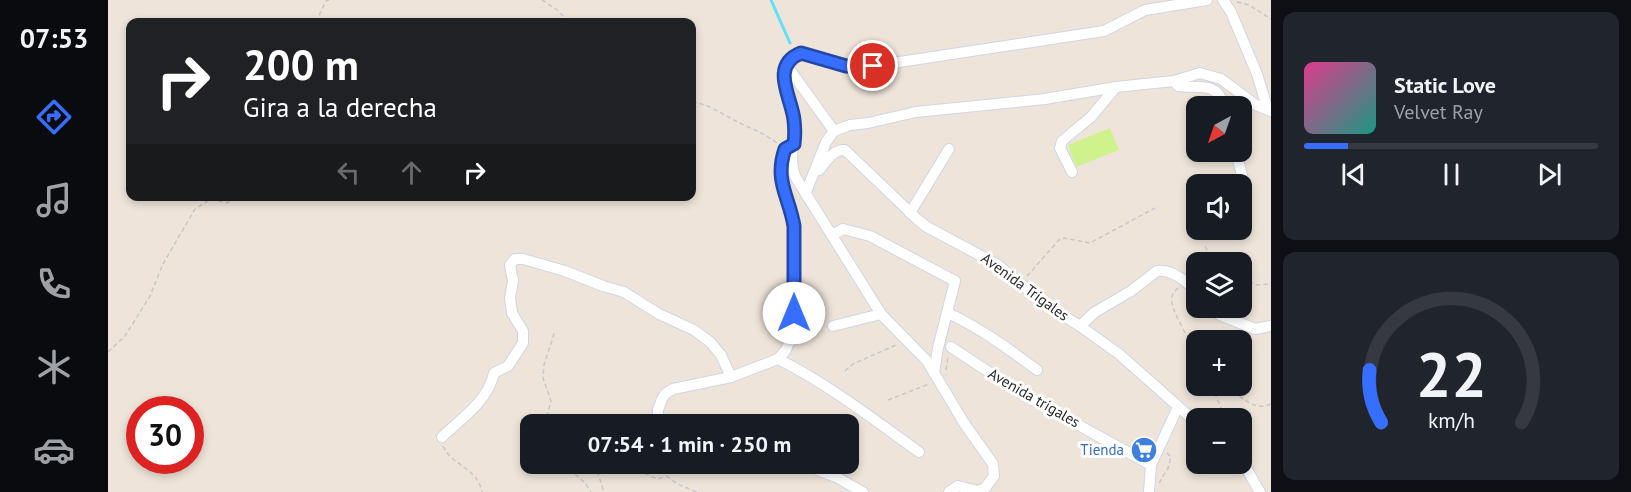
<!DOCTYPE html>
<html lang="es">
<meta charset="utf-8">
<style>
:root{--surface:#171b24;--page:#20242c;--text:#f1f3f6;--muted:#9ea1a6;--line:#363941;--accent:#366eff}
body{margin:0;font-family:"PT Sans",sans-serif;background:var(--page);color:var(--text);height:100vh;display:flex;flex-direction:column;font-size:22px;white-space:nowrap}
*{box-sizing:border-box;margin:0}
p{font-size:20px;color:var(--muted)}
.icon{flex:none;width:33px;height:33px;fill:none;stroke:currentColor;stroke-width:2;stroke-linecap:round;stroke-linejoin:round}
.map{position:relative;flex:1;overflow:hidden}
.drawer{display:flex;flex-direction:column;gap:12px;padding:12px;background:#0d0f14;width:360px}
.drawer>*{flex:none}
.guide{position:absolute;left:18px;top:18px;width:570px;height:183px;border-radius:12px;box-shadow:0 3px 9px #0003;background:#202124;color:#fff;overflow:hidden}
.needle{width:39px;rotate:220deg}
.fabs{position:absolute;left:1078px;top:96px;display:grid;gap:12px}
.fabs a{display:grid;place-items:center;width:66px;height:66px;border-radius:12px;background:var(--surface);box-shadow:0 3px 9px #0003;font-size:30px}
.speed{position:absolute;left:18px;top:396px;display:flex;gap:12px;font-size:30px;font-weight:700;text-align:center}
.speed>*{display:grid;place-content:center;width:78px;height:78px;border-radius:50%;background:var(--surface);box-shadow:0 3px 9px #0003;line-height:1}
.speed .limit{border:9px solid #d22;background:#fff;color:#111}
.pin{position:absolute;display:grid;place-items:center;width:51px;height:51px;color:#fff;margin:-26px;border:3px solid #fff;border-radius:50%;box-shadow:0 2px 6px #0007}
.me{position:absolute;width:66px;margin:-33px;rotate:0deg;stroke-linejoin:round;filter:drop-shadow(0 0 4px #0008)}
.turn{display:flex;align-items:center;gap:21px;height:126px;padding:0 18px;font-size:27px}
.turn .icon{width:78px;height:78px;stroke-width:2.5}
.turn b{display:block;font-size:42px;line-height:51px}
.lanes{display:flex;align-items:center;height:57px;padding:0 18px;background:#0003;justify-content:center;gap:30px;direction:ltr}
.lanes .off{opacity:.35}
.drawer .tile{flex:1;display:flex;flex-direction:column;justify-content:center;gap:9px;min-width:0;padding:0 21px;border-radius:12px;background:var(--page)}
.drawer .dial{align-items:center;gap:0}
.dial svg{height:156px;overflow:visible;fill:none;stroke:var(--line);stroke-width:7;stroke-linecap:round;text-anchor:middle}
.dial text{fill:var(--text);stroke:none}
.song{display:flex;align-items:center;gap:18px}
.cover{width:72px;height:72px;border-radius:9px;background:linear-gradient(135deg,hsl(330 70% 55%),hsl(170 70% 35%))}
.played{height:6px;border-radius:3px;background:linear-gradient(90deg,var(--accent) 15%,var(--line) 15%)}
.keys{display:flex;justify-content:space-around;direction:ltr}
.trip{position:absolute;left:412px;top:414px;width:339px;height:60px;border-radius:12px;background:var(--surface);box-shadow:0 3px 9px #0003;font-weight:700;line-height:60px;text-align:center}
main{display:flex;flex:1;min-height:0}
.tabs{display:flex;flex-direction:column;width:108px;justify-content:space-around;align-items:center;background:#090b0e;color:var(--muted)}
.tabs .icon{width:42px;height:42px}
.tabs .current{color:var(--accent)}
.tabs b{font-size:27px;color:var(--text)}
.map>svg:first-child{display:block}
.pitch{fill:#d0f28c}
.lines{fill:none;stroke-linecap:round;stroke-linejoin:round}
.stream{stroke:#64dff9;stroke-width:3}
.minor-casing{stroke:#d0d5e4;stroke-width:12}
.path{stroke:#c8c8c8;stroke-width:1.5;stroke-dasharray:4.5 3;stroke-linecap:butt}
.minor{stroke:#fff;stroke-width:10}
.route-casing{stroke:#2348a6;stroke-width:15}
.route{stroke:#366eff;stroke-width:10}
.labels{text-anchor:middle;stroke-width:6;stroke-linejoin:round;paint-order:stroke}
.street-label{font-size:15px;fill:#2a2a2a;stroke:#fff}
.shop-label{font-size:15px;fill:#366cbe;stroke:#fff;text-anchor:end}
</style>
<main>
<nav class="tabs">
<b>07:53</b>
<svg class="icon current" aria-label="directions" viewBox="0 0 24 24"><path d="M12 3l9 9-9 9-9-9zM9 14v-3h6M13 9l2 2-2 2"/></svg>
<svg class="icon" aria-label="music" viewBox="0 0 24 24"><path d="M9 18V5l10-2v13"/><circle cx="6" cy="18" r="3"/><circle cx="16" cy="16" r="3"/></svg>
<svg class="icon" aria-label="phone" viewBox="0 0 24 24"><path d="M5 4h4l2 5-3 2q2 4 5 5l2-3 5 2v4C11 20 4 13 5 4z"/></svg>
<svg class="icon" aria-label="climate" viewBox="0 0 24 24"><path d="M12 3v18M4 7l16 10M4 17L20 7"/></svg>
<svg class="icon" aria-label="car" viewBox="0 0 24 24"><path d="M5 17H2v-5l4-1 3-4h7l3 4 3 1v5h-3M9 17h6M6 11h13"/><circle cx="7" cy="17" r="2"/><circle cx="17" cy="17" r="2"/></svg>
</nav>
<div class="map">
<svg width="1163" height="492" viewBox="0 0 1163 492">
<rect width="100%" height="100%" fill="#eee4da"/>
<polygon class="pitch" points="1002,128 1011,150 968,167 960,145"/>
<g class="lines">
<polyline class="stream" points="663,0 682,43"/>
<defs>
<g id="minor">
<polyline points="1115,0 1123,12 1149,74 1160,110"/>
<polyline points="679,66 726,131"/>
<path d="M1066 81 1070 86C1090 89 1109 80 1116 106"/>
<polyline points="1128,152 1138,191"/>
<path d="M711 170C718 162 725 149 737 150L809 219 819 227 890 265 937 304 972 326 1011 354 1089 423"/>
<polyline points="964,172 952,148 954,141 983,117 1008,87"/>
<polyline points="698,192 718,142 726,131 742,125 760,123 808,112 937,99 1008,87 1066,81 1092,73 1113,79 1148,105 1163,111"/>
<polyline points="802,213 841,149"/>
<polyline points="724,235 735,229 762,236 847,281 830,348 826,373"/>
<polyline points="1100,308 1112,315 1147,329 1163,326"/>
<path d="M840 313C872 328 901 349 929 370"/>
<polyline points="725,326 773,314"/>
<path d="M972 326 987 312 1023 291 1049 271C1064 269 1080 282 1089 293"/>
<polyline points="843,347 914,394 1043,465"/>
<path d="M670 359C720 384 765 419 811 452"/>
<path d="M549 424 550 410 554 399 557 394 565 389 623 377 670 359 678 350 686 330V226C681 197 666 179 677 149L686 144"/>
<path d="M334 437C354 418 380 401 386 373L400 366 415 343V331L404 313 402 298 405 281 402 265 407 259H415L457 271 495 286 516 292 551 314 586 330 602 342 613 355 623 377"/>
<polyline points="1134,461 1152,492"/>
<polyline points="694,464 728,477 755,492"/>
<path d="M841 492 850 486 870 491 877 488 886 476 885 464 856 423 819 361 773 314 688 178C680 161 687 142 687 123 686 100 659 67 693 53L738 66H765L996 31 1037 10 1099 0"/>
<polyline points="1041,492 1043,465 1070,407"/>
</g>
</defs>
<use href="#minor" class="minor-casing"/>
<g class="path">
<polyline points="434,0 449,10 461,22"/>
<polyline points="1129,2 1141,5 1163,19"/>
<polyline points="208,22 218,1 221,0"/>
<path d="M584 102C602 104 618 117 636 125 649 131 657 134 669 143"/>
<polyline points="1097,246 1105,262"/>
<polyline points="919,276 951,240 956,238 982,243 1047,208"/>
<polyline points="1134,279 1149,285 1163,284"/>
<path d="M1070 288C1068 290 1065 293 1064 296 1060 307 1083 342 1089 354"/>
<polyline points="0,352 17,336 42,296 55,264 87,209 103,199 119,203 128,196"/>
<polyline points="838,370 840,357"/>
<polyline points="737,371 745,364 788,345"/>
<polyline points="1104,386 1117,418"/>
<path d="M1120 386C1132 396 1146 412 1163 404"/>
<polyline points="780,400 821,384"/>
<polyline points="437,424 443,401 435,378 436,365 447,331"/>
<path d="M335 446C345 467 368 466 374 492"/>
<polyline points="456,464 477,483 483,492"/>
<polyline points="487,464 496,492"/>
<polyline points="516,464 549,479 558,477"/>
<path d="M549 464C559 481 572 485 589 492"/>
<polyline points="1051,483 1060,468 1063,457 1059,453"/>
</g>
<use href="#minor" class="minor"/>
</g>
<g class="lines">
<defs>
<path id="route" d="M686 313V226C681 196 666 181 677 149L686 144C687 136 687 128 686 120 684 98 661 66 693 53L738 66H765"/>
</defs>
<use href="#route" class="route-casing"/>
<use href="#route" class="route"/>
</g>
<defs>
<symbol id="supermarket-disc" viewBox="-11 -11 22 22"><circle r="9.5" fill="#3f7fe0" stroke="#fff"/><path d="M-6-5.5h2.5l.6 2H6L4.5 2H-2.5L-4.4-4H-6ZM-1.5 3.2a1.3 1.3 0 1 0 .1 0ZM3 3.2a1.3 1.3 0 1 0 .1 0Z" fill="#fff"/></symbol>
</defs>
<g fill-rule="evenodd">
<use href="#supermarket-disc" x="1021" y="435" width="30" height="30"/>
</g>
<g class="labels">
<g class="street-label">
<text transform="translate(917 287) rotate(36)" y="5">Avenida Trigales</text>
<text transform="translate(926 398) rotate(30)" y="5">Avenida trigales</text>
</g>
<g class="shop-label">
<text x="1016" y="455">Tienda</text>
</g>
</g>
</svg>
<div class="fabs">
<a><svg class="needle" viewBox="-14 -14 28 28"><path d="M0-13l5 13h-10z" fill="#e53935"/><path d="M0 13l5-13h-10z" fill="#9ea1a6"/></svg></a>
<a><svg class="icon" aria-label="sound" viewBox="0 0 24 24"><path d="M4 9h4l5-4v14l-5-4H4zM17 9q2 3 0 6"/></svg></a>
<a><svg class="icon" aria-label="layers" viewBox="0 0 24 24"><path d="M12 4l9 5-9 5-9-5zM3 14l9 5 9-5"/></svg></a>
<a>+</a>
<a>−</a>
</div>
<div class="speed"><div class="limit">30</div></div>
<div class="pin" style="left:765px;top:66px;background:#d93025"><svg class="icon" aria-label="arrive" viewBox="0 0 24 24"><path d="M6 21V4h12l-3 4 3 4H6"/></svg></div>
<svg class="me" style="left:686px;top:313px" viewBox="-20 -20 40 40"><circle r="19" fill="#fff"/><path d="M0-13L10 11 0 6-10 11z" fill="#366eff"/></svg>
<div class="trip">07:54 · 1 min · 250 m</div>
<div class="guide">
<div class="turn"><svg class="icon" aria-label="right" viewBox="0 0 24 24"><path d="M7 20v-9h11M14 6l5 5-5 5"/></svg><div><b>200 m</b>Gira a la derecha</div></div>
<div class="lanes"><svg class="icon off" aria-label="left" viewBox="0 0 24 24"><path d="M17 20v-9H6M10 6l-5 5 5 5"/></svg><svg class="icon off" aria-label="ahead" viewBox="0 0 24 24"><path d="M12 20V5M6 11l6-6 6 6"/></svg><svg class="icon" aria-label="right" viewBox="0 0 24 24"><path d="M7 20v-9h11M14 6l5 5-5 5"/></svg></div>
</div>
</div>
<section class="drawer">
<div class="tile">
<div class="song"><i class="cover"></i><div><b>Static Love</b><p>Velvet Ray</p></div></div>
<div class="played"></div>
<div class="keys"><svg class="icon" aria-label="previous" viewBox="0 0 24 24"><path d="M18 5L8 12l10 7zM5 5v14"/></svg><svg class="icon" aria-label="pause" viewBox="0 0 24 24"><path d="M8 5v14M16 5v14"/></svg><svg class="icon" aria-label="next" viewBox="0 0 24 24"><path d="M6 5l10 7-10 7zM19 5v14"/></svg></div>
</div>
<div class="tile dial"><svg viewBox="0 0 100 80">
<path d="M14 69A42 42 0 1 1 86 69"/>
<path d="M14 69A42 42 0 0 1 8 42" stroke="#366eff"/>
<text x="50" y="56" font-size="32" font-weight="700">22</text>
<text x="50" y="72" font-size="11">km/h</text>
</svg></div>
</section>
</main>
